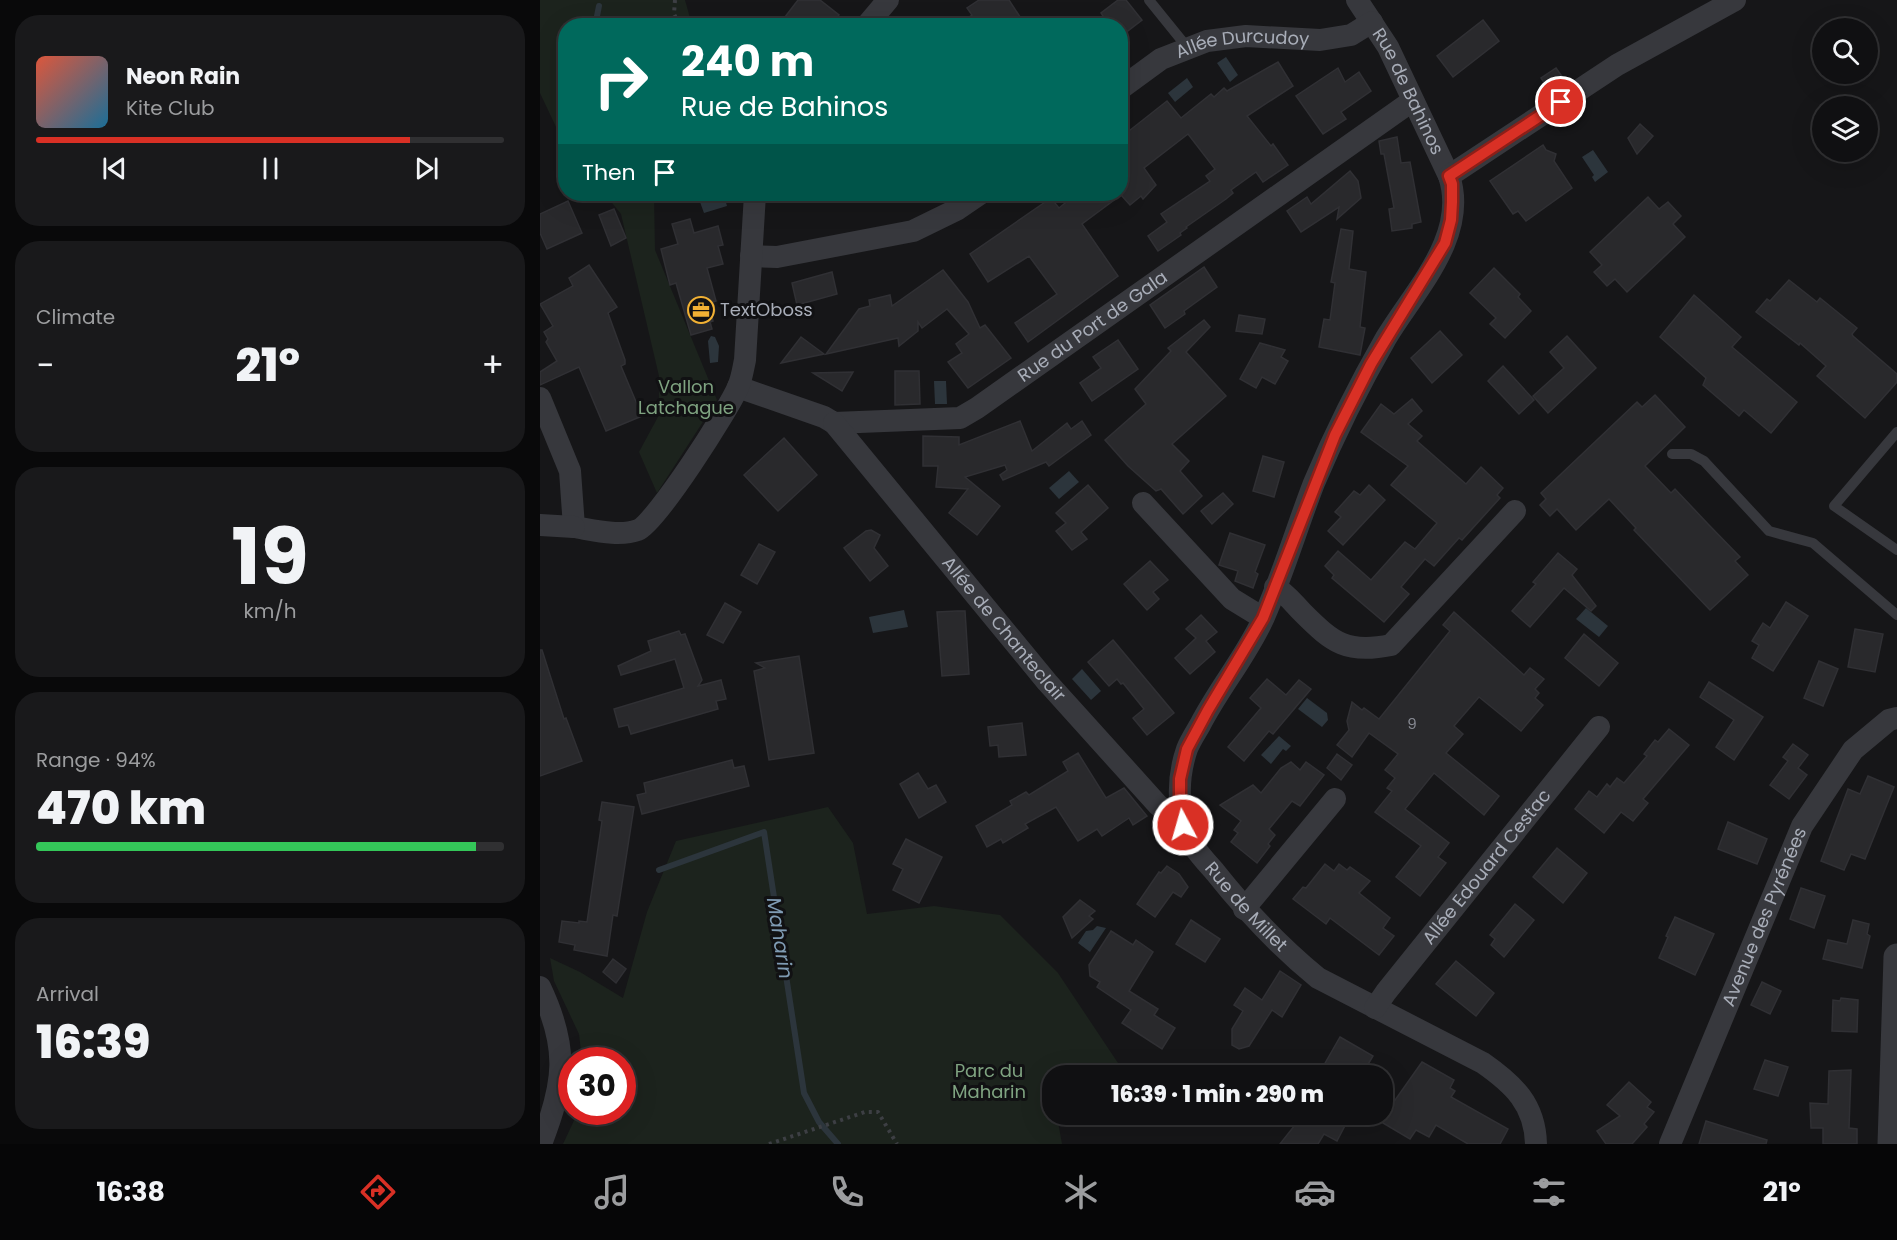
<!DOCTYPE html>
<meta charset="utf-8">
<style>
:root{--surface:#101012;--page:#19191b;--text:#f1f3f6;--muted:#9c9d9f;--line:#303032;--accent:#d93025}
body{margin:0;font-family:Poppins,sans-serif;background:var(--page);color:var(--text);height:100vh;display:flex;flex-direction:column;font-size:22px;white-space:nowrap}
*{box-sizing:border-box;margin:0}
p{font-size:20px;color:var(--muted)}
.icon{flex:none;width:33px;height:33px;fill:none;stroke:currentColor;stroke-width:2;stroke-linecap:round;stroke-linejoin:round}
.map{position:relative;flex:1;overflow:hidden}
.drawer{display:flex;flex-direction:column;gap:15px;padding:15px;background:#09090a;width:540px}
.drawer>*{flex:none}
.hud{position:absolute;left:18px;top:18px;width:570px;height:183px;border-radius:24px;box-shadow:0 6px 24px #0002,0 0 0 2px var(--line);background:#00695c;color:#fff;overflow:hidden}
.controls{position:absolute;left:1272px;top:18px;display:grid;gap:12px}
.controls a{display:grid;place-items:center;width:66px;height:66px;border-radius:50%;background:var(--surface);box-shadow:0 6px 24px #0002,0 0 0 2px var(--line);font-size:30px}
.speed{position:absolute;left:18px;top:1047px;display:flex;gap:12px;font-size:30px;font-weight:700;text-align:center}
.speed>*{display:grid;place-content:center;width:78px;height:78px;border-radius:50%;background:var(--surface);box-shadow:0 6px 24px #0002,0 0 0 2px var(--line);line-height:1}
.speed .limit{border:9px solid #d22;background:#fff;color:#111}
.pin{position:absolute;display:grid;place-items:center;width:51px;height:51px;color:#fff;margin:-26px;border:3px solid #fff;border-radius:50%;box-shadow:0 2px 6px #0007}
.me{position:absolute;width:66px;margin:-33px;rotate:354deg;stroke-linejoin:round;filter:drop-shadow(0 0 4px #0008)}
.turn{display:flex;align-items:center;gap:21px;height:126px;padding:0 24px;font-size:27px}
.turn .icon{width:78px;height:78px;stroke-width:2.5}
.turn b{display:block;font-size:42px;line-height:51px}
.then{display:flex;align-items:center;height:57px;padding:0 24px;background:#0003;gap:12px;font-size:22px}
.big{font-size:45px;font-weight:800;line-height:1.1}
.drawer .card{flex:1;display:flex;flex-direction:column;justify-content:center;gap:9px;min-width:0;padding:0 21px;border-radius:24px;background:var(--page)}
.drawer .dial{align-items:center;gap:0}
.dial b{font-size:78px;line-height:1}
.song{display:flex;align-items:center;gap:18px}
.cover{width:72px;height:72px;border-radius:9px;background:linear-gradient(135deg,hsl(10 70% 55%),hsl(200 70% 35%))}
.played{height:6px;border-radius:3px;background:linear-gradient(90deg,var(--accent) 80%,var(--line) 80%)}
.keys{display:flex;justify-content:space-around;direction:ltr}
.heat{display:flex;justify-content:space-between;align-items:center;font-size:33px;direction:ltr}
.charge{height:9px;border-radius:4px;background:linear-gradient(90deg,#34c759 94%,var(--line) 0)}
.trip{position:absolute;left:502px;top:1065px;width:351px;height:60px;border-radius:24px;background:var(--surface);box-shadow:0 6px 24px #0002,0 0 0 2px var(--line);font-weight:800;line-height:60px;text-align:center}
.dock{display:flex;height:96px;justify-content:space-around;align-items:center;background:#060607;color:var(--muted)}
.dock .icon{width:42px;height:42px}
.dock .on{color:var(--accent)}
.dock b{font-size:27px;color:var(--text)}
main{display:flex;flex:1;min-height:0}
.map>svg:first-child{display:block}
.green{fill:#1c231d}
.water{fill:#2c353c}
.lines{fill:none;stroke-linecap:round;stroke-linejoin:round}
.stream{stroke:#2c353c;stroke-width:6}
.building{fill:#29292c;stroke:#303034;stroke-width:1.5}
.path{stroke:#3d3f44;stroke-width:4;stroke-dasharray:3 4.5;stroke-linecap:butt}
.service{stroke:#37383d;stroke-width:10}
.minor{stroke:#37383d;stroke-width:22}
.tertiary{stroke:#37383d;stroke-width:27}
.route-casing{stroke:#8d1f18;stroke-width:15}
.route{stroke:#d93025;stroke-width:10}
.labels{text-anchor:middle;stroke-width:6;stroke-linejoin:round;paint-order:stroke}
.number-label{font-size:15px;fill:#888b94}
.street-label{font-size:18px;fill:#a8adb8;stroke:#111113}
.poi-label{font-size:18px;fill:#a8adb8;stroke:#111113;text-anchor:start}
.park-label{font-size:18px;fill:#7fa381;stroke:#111113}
.water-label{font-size:20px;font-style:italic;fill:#7f9bb3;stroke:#111113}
</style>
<main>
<section class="drawer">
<div class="card">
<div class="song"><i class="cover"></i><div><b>Neon Rain</b><p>Kite Club</p></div></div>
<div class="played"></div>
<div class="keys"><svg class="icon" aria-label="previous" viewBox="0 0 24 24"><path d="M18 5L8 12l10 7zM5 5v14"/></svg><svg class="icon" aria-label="pause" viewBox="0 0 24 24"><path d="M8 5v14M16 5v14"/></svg><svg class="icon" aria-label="next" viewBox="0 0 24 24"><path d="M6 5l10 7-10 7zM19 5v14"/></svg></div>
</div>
<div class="card"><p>Climate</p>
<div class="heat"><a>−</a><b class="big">21°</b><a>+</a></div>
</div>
<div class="card dial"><b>19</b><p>km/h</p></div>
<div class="card"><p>Range · 94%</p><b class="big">470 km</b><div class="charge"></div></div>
<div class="card"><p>Arrival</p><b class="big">16:39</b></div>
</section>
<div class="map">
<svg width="1357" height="1144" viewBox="0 0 1357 1144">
<rect width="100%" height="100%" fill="#161618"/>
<g class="green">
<polygon points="0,0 145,0 152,25 26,26 25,146 0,93"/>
<polygon points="65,194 114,194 115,250 177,400 117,493 99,452 119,415 119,376 81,214"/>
<polygon points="288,807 313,843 327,914 394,906 460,915 518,973 586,1075 513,1076 513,1114 560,1115 518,1122 522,1144 23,1144 38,1112 82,1112 82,1060 42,1060 39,1034 14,981 10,958 40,972 83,998 107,912 136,841"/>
</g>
<g class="water">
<polygon points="686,57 698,75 690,82 677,63"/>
<polygon points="647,78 653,87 635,102 628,93"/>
<polygon points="1053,150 1068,172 1055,182 1052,177 1054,175 1042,157"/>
<polygon points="184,195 187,206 164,213 160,202"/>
<polygon points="171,336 175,337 179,346 178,362 170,363 168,341"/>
<polygon points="394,381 406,381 407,404 395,404"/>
<polygon points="529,471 539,482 519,499 509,488"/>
<polygon points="1046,608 1068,626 1059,637 1036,619"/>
<polygon points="364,610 368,627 333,633 329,617"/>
<polygon points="542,669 561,691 551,700 532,679"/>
<polygon points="767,698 787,713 788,720 782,727 758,709"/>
<polygon points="739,736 751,746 746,751 743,749 731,764 721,755"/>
<polygon points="557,926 566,928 550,952 538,943 546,931 553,930"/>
</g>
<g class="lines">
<g class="stream">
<polyline points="55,26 59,6"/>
<polyline points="119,870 224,832 264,1093 279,1122 298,1144"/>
</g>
</g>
<g class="building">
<polygon points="258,0 280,0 299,15 291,26 238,26"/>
<polygon points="439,0 469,0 486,26 416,26 432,15 427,8"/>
<polygon points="578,0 586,0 602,20 580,37 580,26 552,26 563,16 561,13"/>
<polygon points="943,20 959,41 913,77 897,56"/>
<polygon points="738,62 753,86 707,116 731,146 733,144 748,165 723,182 716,172 691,190 693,193 686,199 646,227 647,228 640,233 641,235 618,251 608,236 627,222 621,214 670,181 666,176 675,169 648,134 604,168 616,185 603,199 601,196 590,205 581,195 542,224 578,276 488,342 475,323 517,294 489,256 448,282 430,254 511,198 519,208 536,194 580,194 580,138 627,101 641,118 671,94 674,97 684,88 687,91"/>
<polygon points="798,68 805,82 819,72 831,91 801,112 806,119 783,134 756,96"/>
<polygon points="1016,68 1026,82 1011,93 1001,78"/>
<polygon points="1100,124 1113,136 1097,154 1088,138"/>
<polygon points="857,137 861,163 870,162 881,222 872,224 872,228 852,231 849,209 854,208 844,154 841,154 839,141"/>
<polygon points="1003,145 1006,150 1016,154 1014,161 1032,188 986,221 978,211 973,214 950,181"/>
<polygon points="810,171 818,181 821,198 797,219 799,207 761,232 747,211 767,197 771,204"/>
<polygon points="1108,197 1119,209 1128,202 1141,216 1133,224 1145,237 1087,292 1075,279 1067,286 1054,272 1062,265 1050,252"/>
<polygon points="28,201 42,233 7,249 0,233 0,214"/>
<polygon points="74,209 86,238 71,246 59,215"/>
<polygon points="150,219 154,233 178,226 183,245 178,246 183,264 167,268 176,301 173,302 175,311 171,312 173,321 170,322 172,329 151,335 136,283 130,285 121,249 138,244 132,224"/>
<polygon points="801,229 813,231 809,269 826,272 820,327 825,328 820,355 779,347 784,319 790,320 795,283 791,282"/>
<polygon points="49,265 77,307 68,313 85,360 85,364 81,366 102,416 66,431 39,367 0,385 0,372 17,361 6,342 8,339 4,332 13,326 0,304 33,286 29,278"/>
<polygon points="664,267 677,287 644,311 645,314 625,328 610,305"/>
<polygon points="954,268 980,294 978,297 991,311 965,338 950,324 956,318 930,293"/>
<polygon points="403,270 428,302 440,328 445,325 471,358 428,388 408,362 422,353 416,344 429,334 407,309 382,328 378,322 378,331 359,346 358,338 286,354 319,309 330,306 329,300 350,295 352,306"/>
<polygon points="292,272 297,294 257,305 252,283"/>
<polygon points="1249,280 1277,302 1280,298 1317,328 1312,334 1313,336 1357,374 1357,382 1325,418 1277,376 1286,366 1260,343 1259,345 1216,312 1227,299 1230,301"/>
<polygon points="1154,295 1201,337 1192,347 1257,402 1231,433 1204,410 1199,416 1163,385 1166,378 1120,337"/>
<polygon points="699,315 725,319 722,334 696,331"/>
<polygon points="664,320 670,327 646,352 686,396 632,444 649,461 640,471 662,496 643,514 621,489 616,491 588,466 565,440 606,404 595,389 631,351 628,348"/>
<polygon points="900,331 922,355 892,383 871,358"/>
<polygon points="1027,336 1056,368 1008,413 993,396 1024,368 1010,352"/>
<polygon points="261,337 284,354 241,363"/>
<polygon points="578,340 598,369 552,401 540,383 561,368 553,357"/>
<polygon points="720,343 745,350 741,357 748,361 735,384 722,377 716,388 700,379"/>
<polygon points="963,366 994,400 979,414 948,381"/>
<polygon points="355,371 379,371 380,404 355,405"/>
<polygon points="313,372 302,391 273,373"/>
<polygon points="1115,395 1145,427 1105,466 1131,493 1135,489 1168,524 1200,557 1195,561 1208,575 1170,610 1094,530 1096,528 1069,499 1036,530 1017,509 1010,516 1000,505 1006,499 1001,493 1097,402 1102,407"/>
<polygon points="872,399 882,411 868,424 882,436 877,441 926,484 941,467 963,488 957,495 960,498 922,540 919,538 894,566 885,559 861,587 869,594 844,622 792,578 794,575 785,566 798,551 831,580 865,542 875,549 897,523 851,485 868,466 821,432 841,404 854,414"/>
<polygon points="480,421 492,451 527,423 531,429 542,421 551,435 509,466 506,462 463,480 460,475 467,470 465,465 425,477 460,506 437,535 409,513 428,489 396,487 398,466 383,466 383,436 419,437 419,445"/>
<polygon points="244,438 277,475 238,511 204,475"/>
<polygon points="723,456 744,462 734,497 713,491"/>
<polygon points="548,485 568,508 541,532 547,539 532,550 516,531 526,523 516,513"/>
<polygon points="829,485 845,500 803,545 788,531 801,517 795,512 814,491 820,495"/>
<polygon points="683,493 693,504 672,524 661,511"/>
<polygon points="331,530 340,535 334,548 348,566 330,581 304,548 326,531"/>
<polygon points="690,533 725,545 715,572 718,574 713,588 695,581 698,571 679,565"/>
<polygon points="219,544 235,552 217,584 201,575"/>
<polygon points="1018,553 1037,569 1032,575 1056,606 1051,611 1024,588 990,627 972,611 996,584 993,582"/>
<polygon points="610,561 628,580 613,592 619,599 607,610 584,584"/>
<polygon points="1246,602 1268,616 1233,671 1212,658 1219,645 1212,641 1223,623 1230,628"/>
<polygon points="185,603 201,612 183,643 167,635"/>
<polygon points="417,611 425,611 429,674 402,676 397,612"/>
<polygon points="914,612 984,675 990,668 1004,679 995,689 999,693 995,698 1003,705 981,731 939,697 914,726 923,734 906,753 959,796 944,815 894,773 865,809 909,843 898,857 906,863 880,896 856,877 881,846 835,812 852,791 847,788 855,778 845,770 858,754 829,733 812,757 797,745 809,730 807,721 812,702 822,710 824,708 839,719 910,631 903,625"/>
<polygon points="661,615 677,632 666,641 675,652 650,674 635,658 656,638 646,629"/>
<polygon points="1315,629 1343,634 1335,672 1308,667"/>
<polygon points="139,631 141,635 145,634 162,680 158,686 181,680 186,699 176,701 178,709 91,734 88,725 79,727 74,709 144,688 135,659 81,675 78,666 111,651 108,641"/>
<polygon points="1044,634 1078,663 1059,686 1025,658"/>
<polygon points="573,640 634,713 607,735 593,718 604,709 583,683 581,684 577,679 569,686 548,662"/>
<polygon points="0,650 2,650 24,719 26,718 42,761 0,776"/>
<polygon points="259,656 274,753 229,760 214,671 225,668 216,663"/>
<polygon points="1279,661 1298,669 1283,706 1264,698"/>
<polygon points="727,679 746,695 759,680 771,689 733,734 729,731 704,761 688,747 721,708 710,698"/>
<polygon points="1169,682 1223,717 1194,760 1176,747 1194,720 1160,697"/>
<polygon points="482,723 486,755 459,757 458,745 450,746 448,727"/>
<polygon points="1129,729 1149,745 1103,799 1108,803 1093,821 1081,812 1064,833 1035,809 1049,791 1057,797 1067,784 1070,787 1077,778 1084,783 1107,756 1104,754 1115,740 1118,742"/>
<polygon points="1253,744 1268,755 1258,768 1267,775 1249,799 1230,785 1248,761 1243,757"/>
<polygon points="538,753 566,798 584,788 607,816 593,825 589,818 562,836 557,829 538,841 516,807 485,824 488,828 463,843 461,839 447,847 436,826 472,805 470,801 486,792 489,795 528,771 523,762"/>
<polygon points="797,754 812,765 801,780 787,768"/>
<polygon points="192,760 194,768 204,766 209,786 102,814 97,795 106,793 104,783"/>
<polygon points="751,762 760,770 766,762 784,775 760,806 752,801 729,829 735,835 728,844 730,846 717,863 691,842 698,833 694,830 701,821 680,805 713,785 721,793 741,768"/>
<polygon points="378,773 388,789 396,785 406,802 379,818 360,784"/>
<polygon points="1328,776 1354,787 1325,859 1311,854 1304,870 1281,861 1308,789 1320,794"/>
<polygon points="62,802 94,807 77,916 73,915 67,956 34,950 35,945 19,942 22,921 39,923 39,921 47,922 62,821 59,820"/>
<polygon points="1188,822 1227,839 1217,864 1178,849"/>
<polygon points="366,839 402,857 379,903 353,890 363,869 353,864"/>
<polygon points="1017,848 1047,873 1023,903 993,877"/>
<polygon points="785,864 794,871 799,864 807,870 810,867 830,881 819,893 850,918 843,928 854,936 839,955 790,918 786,924 753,899 763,887 766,888"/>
<polygon points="627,866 639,874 648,887 641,897 633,892 615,917 597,904 619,872 621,873"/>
<polygon points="1261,888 1285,896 1274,928 1250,919"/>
<polygon points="540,900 555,911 549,916 553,919 532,938 523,917"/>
<polygon points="975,904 994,920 964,957 951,945 955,939 950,935"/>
<polygon points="1135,917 1174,934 1155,975 1119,958 1128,937 1126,936"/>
<polygon points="651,920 680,939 665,962 636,944"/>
<polygon points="1313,920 1329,924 1327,934 1330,936 1322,968 1283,959 1288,940 1307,944"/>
<polygon points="571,931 593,945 596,940 613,952 589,991 618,1009 614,1015 635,1028 622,1049 582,1023 591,1010 557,987 560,982 550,976 549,965"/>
<polygon points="73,959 86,969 76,983 63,972"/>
<polygon points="916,961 954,993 936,1016 896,984"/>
<polygon points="740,971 761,985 742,1017 732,1010 709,1046 699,1049 692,1045 692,1029 703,1011 694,1005 705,988 722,1000"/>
<polygon points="1222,982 1241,991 1230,1014 1211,1005"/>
<polygon points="1301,998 1318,1000 1317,1032 1292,1031 1293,1000 1300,1001"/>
<polygon points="800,1037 833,1056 824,1071 813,1066 808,1076 802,1076 784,1065"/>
<polygon points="1225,1060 1248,1067 1238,1096 1214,1089"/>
<polygon points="882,1062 914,1080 910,1088 915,1091 911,1097 968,1129 960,1144 928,1144 896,1125 889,1137 876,1130 870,1139 843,1123 843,1097 853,1103"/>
<polygon points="1311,1070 1309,1128 1317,1129 1317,1144 1283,1144 1283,1128 1271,1128 1270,1103 1288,1104 1289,1071"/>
<polygon points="1089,1082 1111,1102 1107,1107 1114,1112 1104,1124 1107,1127 1092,1144 1066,1144 1057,1131 1080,1116 1067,1105"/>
<polygon points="734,1114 811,1114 797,1141 784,1134 778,1144 740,1144 755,1125"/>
<polygon points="1166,1121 1227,1140 1226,1144 1159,1144"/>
</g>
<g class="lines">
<g class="path">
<polyline points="135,0 134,14 140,26"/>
<polyline points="229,1144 325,1112 338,1112 357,1144"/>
</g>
<g class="service">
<polyline points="609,0 647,47"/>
<polyline points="1357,432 1294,506 1357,550"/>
<polyline points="1132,454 1151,454 1164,461 1229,531 1273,543 1357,615"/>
</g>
<g class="minor">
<path id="s1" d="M817 0 848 47 909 176C929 236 874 291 846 338 819 385 795 433 774 483 757 527 743 574 724 617 707 655 679 688 660 725 656 732 650 741 647 749 639 772 638 798 643 822 647 842 662 857 675 872 706 911 739 946 778 978L943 1063C973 1084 995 1104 996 1144"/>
<polyline points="326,26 348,0"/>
<path id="s2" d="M580 89 621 59 667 41 706 36 780 40 811 35 832 22"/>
<polyline points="909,176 1077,65 1195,0"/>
<polyline points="211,256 237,257 373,231 418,209 440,194"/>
<path id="s3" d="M198 387 284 417 294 423 420 418 437 408 872 101"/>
<path d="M0 398 30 471 34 527C53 530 79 537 98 530 116 523 189 409 198 387 202 378 203 369 205 360L215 194"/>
<path id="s4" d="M294 423 507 682 618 805 643 825"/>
<polyline points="603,503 692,599 723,618"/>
<polyline points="0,525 34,527"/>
<path d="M735 587C747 594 753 603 763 613 793 643 807 654 851 645L975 511"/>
<polyline points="704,909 795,799"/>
<path d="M0 987C29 1048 25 1082 1 1144"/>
<path id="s5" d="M835 1008 846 992 1059 727"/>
<path id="s6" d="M1130 1144 1262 826 1313 750 1349 720 1357 718"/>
</g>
<polyline class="tertiary" points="1351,1144 1357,957"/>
</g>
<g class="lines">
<defs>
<polyline id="route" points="643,825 640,806 640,779 647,749 668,710 723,618 795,435 831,364 905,243 911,220 912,202 912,184 909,176 1021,102"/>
</defs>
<use href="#route" class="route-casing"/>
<use href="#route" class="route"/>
</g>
<defs>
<symbol id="office-ring" viewBox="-11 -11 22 22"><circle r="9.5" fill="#111113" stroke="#f2b134" stroke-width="1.5"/><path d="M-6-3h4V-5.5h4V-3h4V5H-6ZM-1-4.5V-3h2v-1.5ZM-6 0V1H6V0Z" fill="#f2b134"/></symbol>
</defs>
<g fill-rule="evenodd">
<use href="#office-ring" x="146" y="295" width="30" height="30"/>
</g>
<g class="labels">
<g class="number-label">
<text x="872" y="729">9</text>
</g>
<g class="street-label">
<text dy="6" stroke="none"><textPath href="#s2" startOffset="135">Allée Durcudoy</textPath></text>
<text dy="6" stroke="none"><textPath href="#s1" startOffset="105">Rue de Bahinos</textPath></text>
<text dy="6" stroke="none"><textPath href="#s3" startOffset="390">Rue du Port de Gala</textPath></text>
<text dy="6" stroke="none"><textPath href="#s4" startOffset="267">Allée de Chanteclair</textPath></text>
<text dy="6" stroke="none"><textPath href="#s5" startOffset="180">Allée Edouard Cestac</textPath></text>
<text dy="6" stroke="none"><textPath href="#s1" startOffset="1018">Rue de Millet</textPath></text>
<text dy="6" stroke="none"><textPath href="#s6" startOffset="246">Avenue des Pyrénées</textPath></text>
</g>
<g class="poi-label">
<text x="180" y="316">TextOboss</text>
</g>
<g class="park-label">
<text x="146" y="393">Vallon<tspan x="146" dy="21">Latchague</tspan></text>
<text x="449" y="1077">Parc du<tspan x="449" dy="21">Maharin</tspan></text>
</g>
<g class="water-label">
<text transform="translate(240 938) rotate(81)" y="7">Maharin</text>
</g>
</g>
</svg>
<div class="controls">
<a><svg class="icon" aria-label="search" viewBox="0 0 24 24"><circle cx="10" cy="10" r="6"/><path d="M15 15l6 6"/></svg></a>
<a><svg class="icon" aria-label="layers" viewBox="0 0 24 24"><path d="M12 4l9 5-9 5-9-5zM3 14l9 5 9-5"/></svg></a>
</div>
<div class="speed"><div class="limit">30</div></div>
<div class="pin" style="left:1021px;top:102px;background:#d93025"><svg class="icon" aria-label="arrive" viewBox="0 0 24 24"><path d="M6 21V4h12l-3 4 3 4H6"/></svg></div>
<svg class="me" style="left:643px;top:825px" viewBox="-20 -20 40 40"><circle r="17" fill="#d93025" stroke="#fff" stroke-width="3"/><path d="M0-11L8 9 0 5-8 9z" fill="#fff"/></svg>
<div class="trip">16:39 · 1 min · 290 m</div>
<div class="hud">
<div class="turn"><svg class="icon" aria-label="right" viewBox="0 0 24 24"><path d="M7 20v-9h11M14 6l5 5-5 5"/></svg><div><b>240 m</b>Rue de Bahinos</div></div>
<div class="then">Then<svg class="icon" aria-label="arrive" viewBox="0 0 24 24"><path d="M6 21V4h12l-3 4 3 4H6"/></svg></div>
</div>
</div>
</main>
<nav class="dock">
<b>16:38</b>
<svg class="icon on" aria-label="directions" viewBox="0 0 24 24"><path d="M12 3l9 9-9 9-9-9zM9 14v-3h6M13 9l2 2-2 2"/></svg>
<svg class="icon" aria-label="music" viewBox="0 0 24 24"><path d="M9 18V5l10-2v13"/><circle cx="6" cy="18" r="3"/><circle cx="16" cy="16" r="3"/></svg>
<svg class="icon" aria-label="phone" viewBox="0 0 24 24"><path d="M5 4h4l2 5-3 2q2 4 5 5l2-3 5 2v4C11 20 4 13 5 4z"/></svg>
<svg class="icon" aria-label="climate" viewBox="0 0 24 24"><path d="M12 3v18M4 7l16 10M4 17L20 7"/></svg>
<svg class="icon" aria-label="car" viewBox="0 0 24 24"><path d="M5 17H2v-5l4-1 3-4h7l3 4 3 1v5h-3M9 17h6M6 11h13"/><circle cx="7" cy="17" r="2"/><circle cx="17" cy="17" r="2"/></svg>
<svg class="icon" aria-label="filters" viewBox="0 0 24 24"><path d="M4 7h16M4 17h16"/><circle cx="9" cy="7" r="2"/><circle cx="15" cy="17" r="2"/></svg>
<b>21°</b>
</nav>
